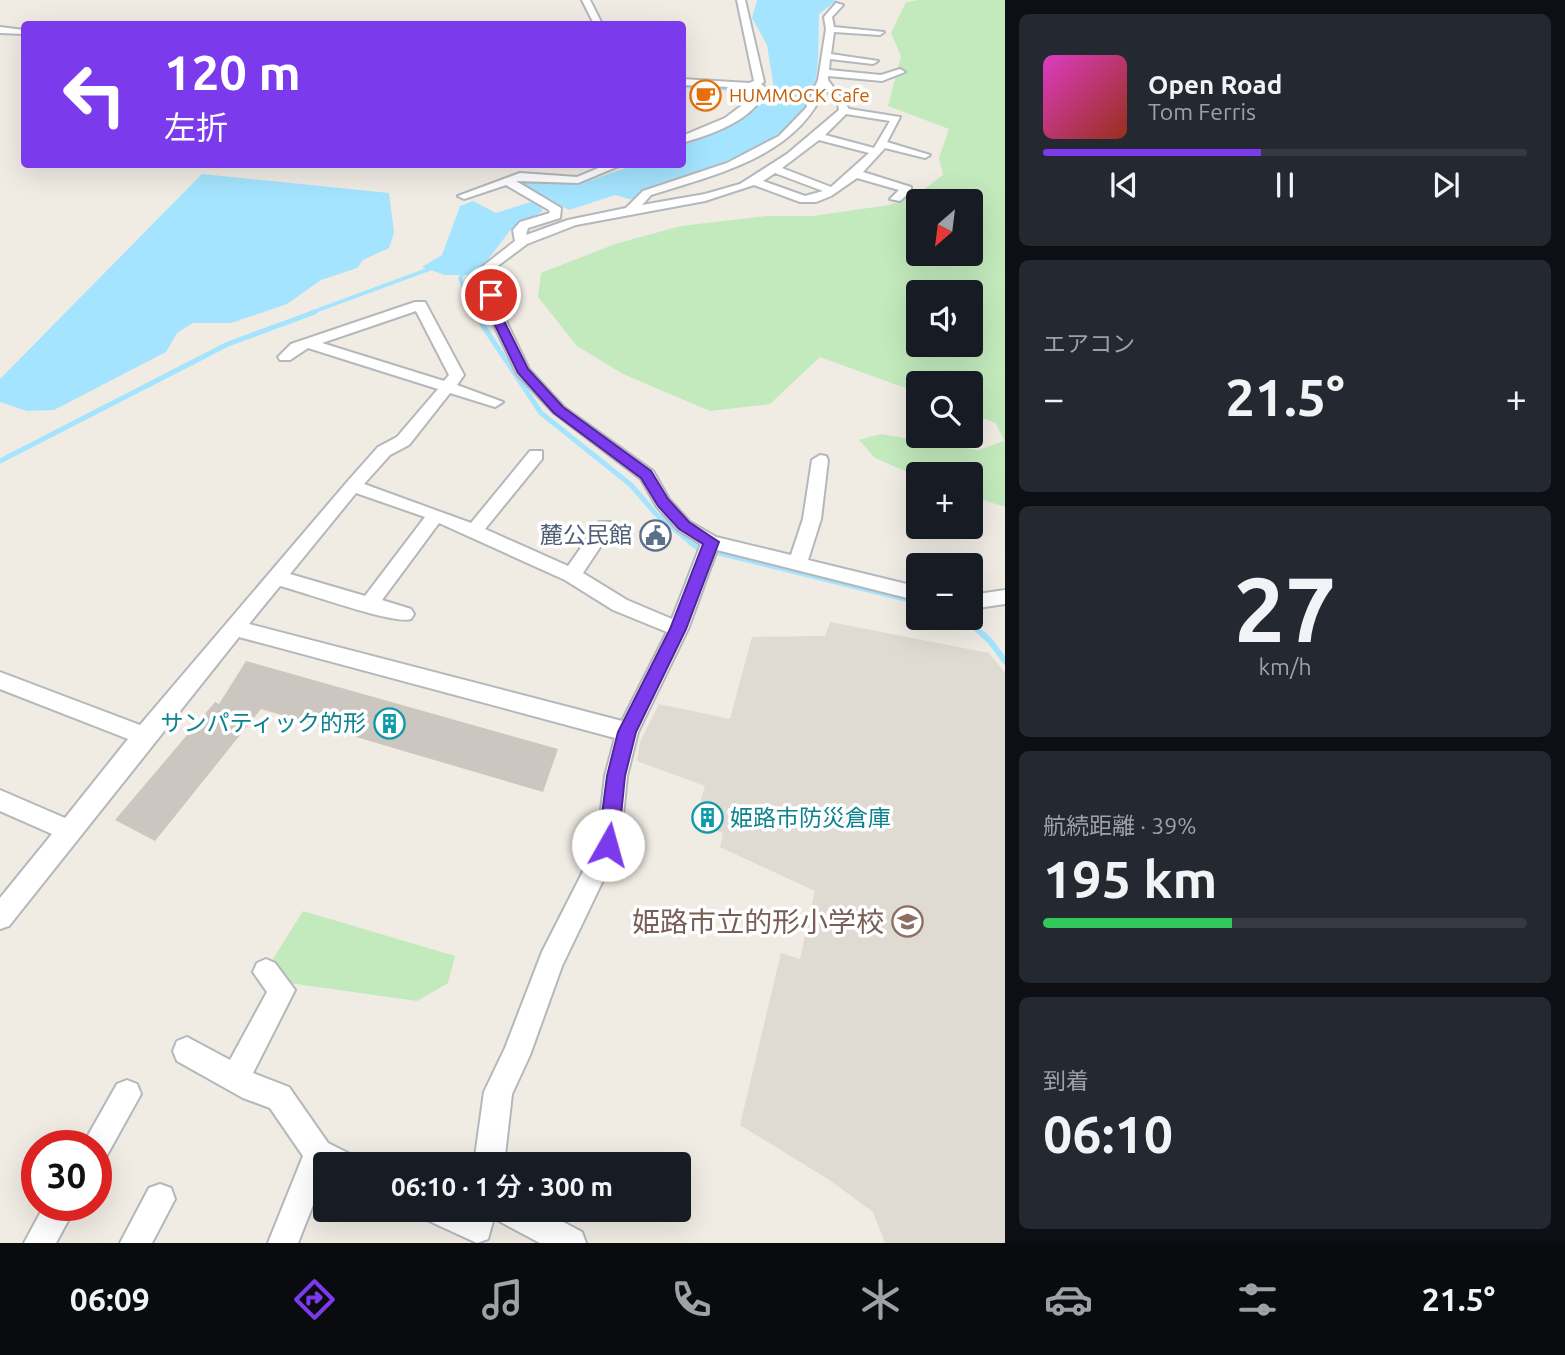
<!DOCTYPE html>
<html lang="ja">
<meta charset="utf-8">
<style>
:root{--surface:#171b24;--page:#242831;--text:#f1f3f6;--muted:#9ea1a6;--line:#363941;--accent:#7c3aed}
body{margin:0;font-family:Ubuntu,"Noto Sans JP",sans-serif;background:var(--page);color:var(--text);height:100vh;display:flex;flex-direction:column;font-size:26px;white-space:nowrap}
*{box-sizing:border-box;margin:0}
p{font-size:23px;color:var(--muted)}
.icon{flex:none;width:38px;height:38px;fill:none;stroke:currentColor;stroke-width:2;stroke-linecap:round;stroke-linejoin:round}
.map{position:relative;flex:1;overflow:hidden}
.drawer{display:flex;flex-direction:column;gap:14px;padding:14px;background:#0d0f14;width:560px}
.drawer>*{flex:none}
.top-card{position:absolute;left:21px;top:21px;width:665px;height:147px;border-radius:7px;box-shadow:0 7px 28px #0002;background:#7c3aed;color:#fff;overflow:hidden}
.needle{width:46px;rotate:208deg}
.buttons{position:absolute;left:906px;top:189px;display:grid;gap:14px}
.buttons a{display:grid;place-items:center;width:77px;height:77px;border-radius:7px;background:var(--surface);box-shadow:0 7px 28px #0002;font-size:35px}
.speed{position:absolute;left:21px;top:1130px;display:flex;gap:14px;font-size:35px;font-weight:700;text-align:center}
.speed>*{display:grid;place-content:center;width:91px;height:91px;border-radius:50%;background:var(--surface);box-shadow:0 7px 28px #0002;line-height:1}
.speed .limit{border:10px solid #d22;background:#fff;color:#111}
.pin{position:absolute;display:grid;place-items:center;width:60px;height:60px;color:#fff;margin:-30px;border:4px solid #fff;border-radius:50%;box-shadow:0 2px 7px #0007}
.me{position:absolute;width:77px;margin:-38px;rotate:7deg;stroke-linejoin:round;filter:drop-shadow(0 0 5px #0008)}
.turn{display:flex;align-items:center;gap:24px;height:147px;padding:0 28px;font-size:32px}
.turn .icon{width:91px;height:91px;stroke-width:2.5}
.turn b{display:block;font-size:49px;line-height:60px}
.big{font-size:52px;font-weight:600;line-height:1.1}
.drawer .card{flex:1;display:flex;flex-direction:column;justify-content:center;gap:10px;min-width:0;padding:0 24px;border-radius:10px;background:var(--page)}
.drawer .dial{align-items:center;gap:0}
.dial b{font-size:91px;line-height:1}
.song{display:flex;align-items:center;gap:21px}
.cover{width:84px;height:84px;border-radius:10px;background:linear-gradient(135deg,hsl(310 70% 55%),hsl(10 70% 35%))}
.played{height:7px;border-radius:4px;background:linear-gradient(90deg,var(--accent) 45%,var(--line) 45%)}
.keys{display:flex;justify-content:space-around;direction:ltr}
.heat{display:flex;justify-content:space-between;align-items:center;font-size:38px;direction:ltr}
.charge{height:10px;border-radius:5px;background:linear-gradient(90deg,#34c759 39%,var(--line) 0)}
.trip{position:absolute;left:313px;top:1152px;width:378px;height:70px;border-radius:7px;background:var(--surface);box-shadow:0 7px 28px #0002;font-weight:600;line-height:70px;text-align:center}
.tab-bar{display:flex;height:112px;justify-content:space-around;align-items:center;background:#090b0e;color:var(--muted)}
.tab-bar .icon{width:49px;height:49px}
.tab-bar .current{color:var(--accent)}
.tab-bar b{font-size:32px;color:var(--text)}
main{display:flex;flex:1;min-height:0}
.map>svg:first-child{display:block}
.education{fill:#dfdad2}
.green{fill:#c3eabd;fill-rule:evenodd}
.water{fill:#a4e4ff}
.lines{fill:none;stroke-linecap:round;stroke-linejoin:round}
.stream-far3{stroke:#a4e4ff;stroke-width:2.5}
.stream-far2{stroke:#a4e4ff;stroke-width:3.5}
.stream-far1{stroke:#a4e4ff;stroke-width:5}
.stream{stroke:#a4e4ff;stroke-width:6}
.building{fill:#cbc6c0}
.minor-casing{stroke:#b4b8bc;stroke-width:4}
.minor{fill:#fff;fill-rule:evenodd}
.route{fill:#7c3aed;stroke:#51269a;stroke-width:2}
.labels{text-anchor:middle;stroke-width:7;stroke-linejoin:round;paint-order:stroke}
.far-food-label{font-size:19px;fill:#c56008;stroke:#fff;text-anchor:start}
.service-label{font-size:23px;fill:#4e5e75;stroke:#fff;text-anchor:end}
.culture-label{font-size:23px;fill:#0d838f;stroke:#fff;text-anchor:end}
.near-education-label{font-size:28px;fill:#785e54;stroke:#fff;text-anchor:end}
</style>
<main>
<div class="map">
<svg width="1005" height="1243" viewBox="0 0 1005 1243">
<rect width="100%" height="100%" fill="#f0ebe3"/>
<polygon class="education" points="830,622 989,653 1005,673 1005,1243 885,1243 873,1212 831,1181 740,1125 781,953 800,959 815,891 720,847 723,833 695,821 705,786 637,761 640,742 659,704 730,719 752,637 825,636"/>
<g class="green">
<path d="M919 0H1005V507L971 496V474H919V477L875 458 859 440 881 434 978 450 1004 441 996 423 971 414V383H919V393L820 357 770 404 710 411 623 374 577 346 538 297 541 273 615 244 681 226 766 216H813L889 205 918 194 943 175 939 158 949 129 888 106 901 56 891 33 906 2ZM919 201H971V254H919ZM919 292H971V345H919Z"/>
<polygon points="303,911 455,956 448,983 417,1001 289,983 270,964"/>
</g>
<g class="water">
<path d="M757 0H837L819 14C818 39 821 82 807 104 782 143 731 160 689 174 669 180 647 184 633 200L615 195 569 210 554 202 540 207 543 211 512 228 476 275H445L422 267 442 255 460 206 473 201 496 213 546 197 536 196 519 185 539 179 585 182 635 165 682 164 683 146C720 130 747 122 774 89L767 45 752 18Z"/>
<polygon points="202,174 389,193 394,233 389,248 363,260 357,268 321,280 287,304 231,323 193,323 177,333 166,352 54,410 27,411 0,402 0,379"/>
</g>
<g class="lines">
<polyline class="stream-far3" points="682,87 778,92"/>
<g class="stream-far2">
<polyline points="466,268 460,278 474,313"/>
<polyline points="310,313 435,267"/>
</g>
<g class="stream-far1">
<polyline points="474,312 541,413 631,485 656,514 694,545"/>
<polyline points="0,461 228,344 315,312"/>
</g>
<g class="stream">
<polyline points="692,543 697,547 919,602"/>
<polyline points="965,618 990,641 1005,661"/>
</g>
</g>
<g class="building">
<polygon points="655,523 672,538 654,547 638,531"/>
<polygon points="246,661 558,749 543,792 261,709 155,841 115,820 215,702 219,704"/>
</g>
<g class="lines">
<defs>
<g id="minor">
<polygon points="582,0 590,0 602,24 594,24"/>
<path d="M737 0H745L764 82 761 84 766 88C756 120 712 134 682 143V136L725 118 753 97 754 88 682 85V79L749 83 754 81Z"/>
<path d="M836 3 843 5 832 17 834 27 884 32 880 35 834 32 831 54 878 61 873 64 830 59 829 70 881 75 900 69 905 72 882 81 828 76V80L849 109 900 117 887 142 930 155 925 158 885 148 863 172 911 187V191L900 201 890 199 899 190 857 178 831 196 816 202H800L754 185 705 201 576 225 527 244 491 271 505 319 529 369 564 407 653 471 669 499 690 522 716 537 791 555 803 519 812 460 820 455 826 456 828 460 821 519 808 560 919 587V601L717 550 688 629 638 732 627 776 620 845 562 966 530 1055 512 1094 504 1164H474L484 1092 505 1048 542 952 597 844 605 776 615 738 239 637 9 926 0 929V898L52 834 0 811V790L65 818 128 739 0 689V672L140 725 347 482 378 447 397 437 438 389 308 348 290 360H280L278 357 291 344 415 302H425L464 375 457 385 503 402 495 407 450 393 409 445 390 455 364 484 471 523 530 451H542V459L485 529 568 566 599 522H611L614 526 583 573 627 600 672 619 701 544 678 530 657 507 641 479 554 413 517 374 491 319 478 270 515 241 513 230 520 222 550 213 549 210 506 185 464 199 458 196 520 173 577 177 608 164H624L578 183 516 181 561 208 560 218 528 228 526 235 568 220 626 208 643 191 727 163 779 136 806 108 818 80 826 29 824 17ZM825 88 838 104 839 110 787 154 740 184 705 194 642 205 651 195C716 174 797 157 825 88ZM846 114 890 121 874 148 825 135ZM819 140 869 153 831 187 782 168ZM775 173 823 191 805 196 763 181ZM416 311 449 375 444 381 322 343ZM356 493 425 517 365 596 290 574ZM439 523 565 580 613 610 667 632 622 721 249 624 280 586C304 592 394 625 411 619L414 614 411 609 382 600Z"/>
<polygon points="0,27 24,30 24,34 0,33"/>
<polygon points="1005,590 1005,604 971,609 971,595"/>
<polygon points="266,959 275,963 295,990 253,1073 289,1087 328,1143 350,1154 354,1164 326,1164 326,1172 298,1243 268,1243 303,1156 270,1108 243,1098 177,1061 173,1051 177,1041 187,1037 230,1060 267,992 253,972 257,963"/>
<polygon points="127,1080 137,1084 141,1094 106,1157 96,1161 96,1146 82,1146 117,1084"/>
<polygon points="160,1184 171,1188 175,1199 152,1243 120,1243 149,1188"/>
<polygon points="44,1206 76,1206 56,1243 24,1243"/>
<polygon points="423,1209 539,1209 582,1232 586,1243 540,1243 497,1220 495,1214 488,1239 477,1243 427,1220"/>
</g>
</defs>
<use href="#minor" class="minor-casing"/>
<use href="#minor" class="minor"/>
</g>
<polygon class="route" points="491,291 496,295 503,319 528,369 563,407 651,471 668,499 689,522 719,542 686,629 636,732 625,776 618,845 615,851 608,854 601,851 598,845 607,776 618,732 670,629 703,544 679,529 658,506 641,478 554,413 518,373 492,319 485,295"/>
<defs>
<symbol id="cafe-ring" viewBox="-11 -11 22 22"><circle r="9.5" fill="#fff" stroke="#e8710a" stroke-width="1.5"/><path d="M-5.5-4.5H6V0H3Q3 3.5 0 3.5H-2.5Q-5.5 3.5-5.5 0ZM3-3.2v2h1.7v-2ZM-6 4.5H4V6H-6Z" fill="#e8710a"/></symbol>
<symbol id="civic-ring" viewBox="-11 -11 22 22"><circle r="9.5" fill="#fff" stroke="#5c6f8a" stroke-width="1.5"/><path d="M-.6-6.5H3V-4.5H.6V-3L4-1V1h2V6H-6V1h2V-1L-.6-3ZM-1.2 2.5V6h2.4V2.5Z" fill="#5c6f8a"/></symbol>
<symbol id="building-ring" viewBox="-11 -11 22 22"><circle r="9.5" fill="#fff" stroke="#0f9aa8" stroke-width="1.5"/><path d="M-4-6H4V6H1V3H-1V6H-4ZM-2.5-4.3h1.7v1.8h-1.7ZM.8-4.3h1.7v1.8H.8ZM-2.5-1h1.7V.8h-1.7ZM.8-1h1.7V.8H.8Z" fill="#0f9aa8"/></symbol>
<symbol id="school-ring" viewBox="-11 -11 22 22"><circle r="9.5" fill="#fff" stroke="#8d6e63" stroke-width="1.5"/><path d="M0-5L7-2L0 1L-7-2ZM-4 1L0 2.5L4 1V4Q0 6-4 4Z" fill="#8d6e63"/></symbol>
</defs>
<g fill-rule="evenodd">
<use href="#cafe-ring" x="688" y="78" width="35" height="35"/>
<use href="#civic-ring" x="638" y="518" width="35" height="35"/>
<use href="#building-ring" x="372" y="706" width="35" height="35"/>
<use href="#building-ring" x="690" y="800" width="35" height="35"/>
<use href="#school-ring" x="890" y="904" width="35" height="35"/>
</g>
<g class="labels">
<g class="far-food-label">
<text x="729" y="102">HUMMOCK Cafe</text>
</g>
<g class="service-label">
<text x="632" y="543">麓公民館</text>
</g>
<g class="culture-label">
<text x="366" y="731">サンパティック的形</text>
<text x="730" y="826" text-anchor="start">姫路市防災倉庫</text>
</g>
<g class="near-education-label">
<text x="884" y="932">姫路市立的形小学校</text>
</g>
</g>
</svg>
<div class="buttons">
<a><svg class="needle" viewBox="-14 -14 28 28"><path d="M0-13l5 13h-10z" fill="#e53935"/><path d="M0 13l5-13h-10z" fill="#9ea1a6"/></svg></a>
<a><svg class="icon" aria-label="sound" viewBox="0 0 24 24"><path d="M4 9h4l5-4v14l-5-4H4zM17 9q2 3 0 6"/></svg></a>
<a><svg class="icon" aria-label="search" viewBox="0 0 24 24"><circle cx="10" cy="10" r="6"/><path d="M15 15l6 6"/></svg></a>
<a>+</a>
<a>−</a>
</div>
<div class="speed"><div class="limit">30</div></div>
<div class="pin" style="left:491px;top:295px;background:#d93025"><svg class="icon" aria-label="arrive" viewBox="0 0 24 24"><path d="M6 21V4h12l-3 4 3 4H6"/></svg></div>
<svg class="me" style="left:608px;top:845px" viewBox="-20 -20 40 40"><circle r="19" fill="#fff"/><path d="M0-13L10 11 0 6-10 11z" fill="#7c3aed"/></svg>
<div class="trip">06:10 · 1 分 · 300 m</div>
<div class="top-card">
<div class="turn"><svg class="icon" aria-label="left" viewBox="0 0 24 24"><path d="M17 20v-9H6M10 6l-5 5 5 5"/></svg><div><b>120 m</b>左折</div></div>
</div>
</div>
<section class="drawer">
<div class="card">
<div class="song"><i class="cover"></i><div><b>Open Road</b><p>Tom Ferris</p></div></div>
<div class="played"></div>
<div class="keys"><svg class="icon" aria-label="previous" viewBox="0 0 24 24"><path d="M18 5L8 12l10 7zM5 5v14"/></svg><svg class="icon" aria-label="pause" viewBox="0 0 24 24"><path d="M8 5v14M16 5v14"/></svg><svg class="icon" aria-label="next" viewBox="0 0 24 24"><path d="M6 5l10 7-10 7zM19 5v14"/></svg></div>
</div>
<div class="card"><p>エアコン</p>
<div class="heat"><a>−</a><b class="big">21.5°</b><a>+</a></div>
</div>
<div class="card dial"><b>27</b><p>km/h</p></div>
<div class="card"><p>航続距離 · 39%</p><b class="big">195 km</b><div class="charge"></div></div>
<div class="card"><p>到着</p><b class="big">06:10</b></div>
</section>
</main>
<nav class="tab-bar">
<b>06:09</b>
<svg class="icon current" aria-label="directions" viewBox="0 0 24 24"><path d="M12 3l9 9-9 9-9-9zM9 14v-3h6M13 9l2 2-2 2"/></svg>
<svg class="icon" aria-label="music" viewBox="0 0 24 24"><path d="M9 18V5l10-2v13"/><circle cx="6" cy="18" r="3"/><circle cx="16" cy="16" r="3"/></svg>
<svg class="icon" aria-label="phone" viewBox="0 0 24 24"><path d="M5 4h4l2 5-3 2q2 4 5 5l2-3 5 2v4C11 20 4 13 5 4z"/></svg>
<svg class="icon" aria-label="climate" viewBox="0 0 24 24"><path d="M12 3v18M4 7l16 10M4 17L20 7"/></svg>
<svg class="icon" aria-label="car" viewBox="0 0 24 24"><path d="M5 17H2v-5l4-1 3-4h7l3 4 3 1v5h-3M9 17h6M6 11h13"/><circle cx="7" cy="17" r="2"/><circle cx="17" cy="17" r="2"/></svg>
<svg class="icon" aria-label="filters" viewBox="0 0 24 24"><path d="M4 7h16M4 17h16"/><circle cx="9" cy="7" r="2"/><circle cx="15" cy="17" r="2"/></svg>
<b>21.5°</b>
</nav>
